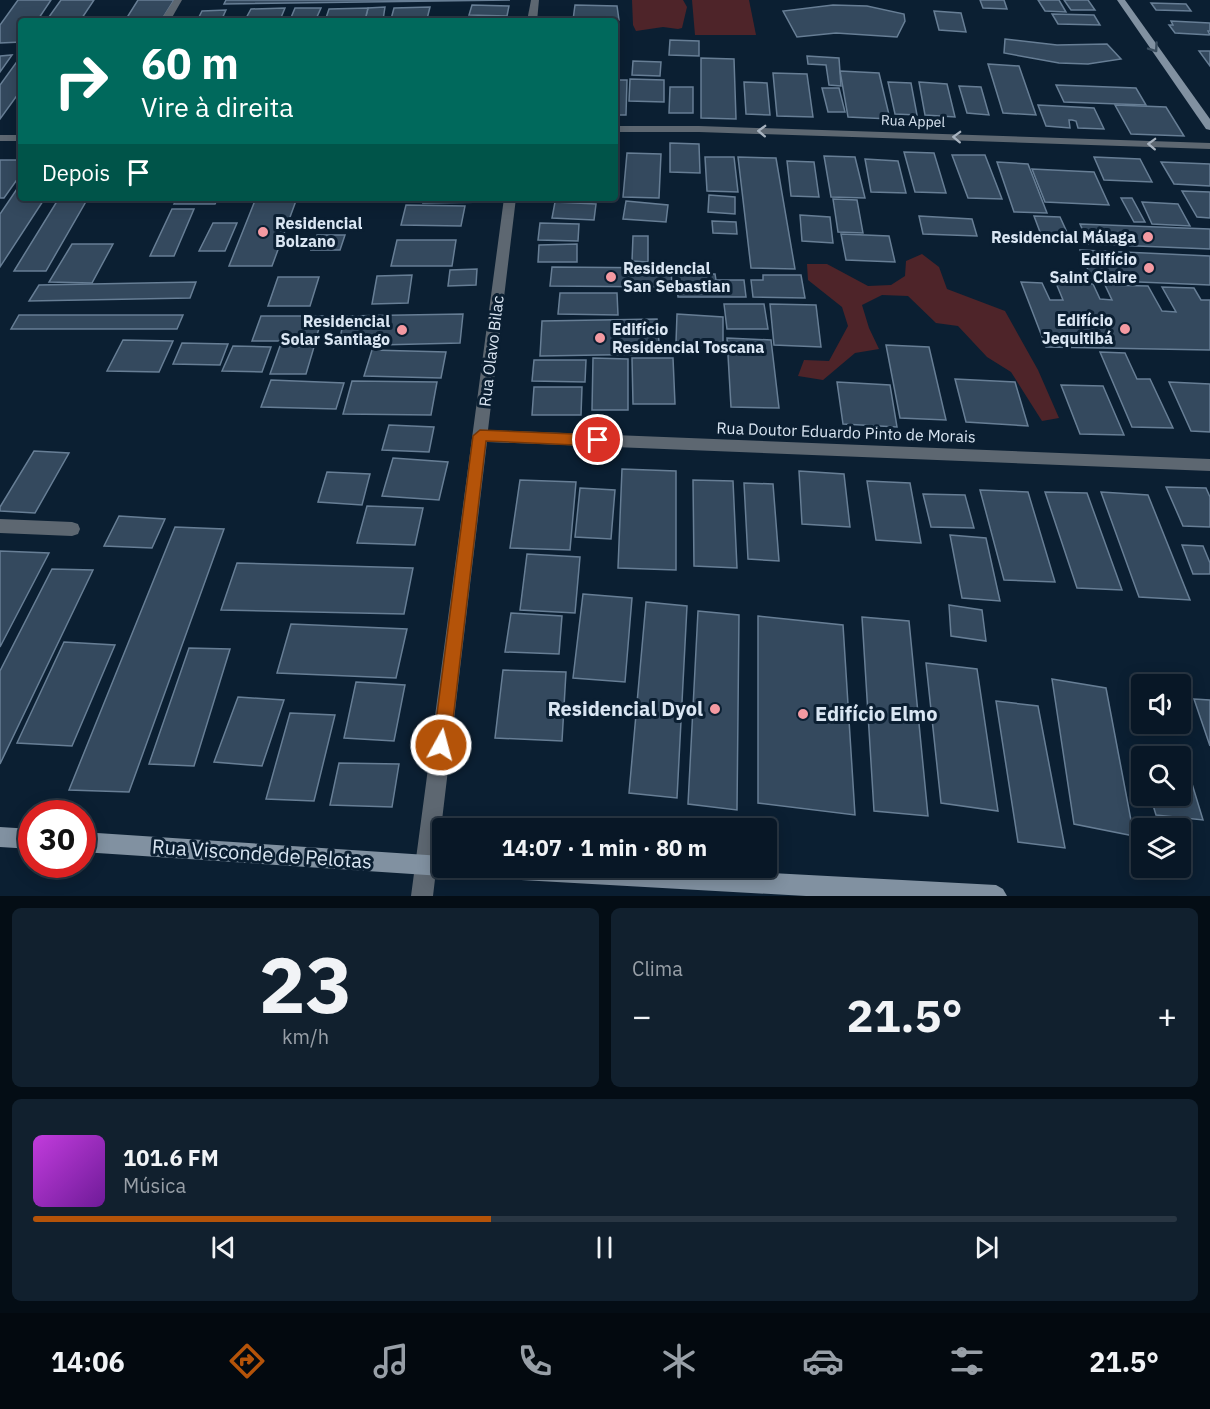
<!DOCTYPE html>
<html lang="pt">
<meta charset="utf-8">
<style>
:root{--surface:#081726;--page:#11202e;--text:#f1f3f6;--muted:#989fa7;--line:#293643;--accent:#b45309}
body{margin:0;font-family:"IBM Plex Sans",sans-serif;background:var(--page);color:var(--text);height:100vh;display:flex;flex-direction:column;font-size:22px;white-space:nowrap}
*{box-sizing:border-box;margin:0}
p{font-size:20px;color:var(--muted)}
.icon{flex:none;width:33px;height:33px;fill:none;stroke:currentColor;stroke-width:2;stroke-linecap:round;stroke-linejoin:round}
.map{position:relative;height:896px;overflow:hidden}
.panel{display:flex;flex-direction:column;gap:12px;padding:12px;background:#040d15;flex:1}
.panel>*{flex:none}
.banner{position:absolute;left:18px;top:18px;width:600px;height:183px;border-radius:6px;box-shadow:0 3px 15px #0003,0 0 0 2px var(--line);background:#00695c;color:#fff;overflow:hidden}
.buttons{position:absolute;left:1131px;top:674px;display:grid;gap:12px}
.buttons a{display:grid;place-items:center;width:60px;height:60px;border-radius:6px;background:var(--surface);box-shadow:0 3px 15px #0003,0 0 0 2px var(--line);font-size:30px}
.speed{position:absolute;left:18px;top:800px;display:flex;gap:12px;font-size:30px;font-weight:700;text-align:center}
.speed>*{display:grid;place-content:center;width:78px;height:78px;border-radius:50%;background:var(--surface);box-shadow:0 3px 15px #0003,0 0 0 2px var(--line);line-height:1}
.speed .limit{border:9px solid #d22;background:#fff;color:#111}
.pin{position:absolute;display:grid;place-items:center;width:51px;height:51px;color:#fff;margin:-26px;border:3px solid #fff;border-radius:50%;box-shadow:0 2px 6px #0007}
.me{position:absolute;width:66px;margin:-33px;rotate:7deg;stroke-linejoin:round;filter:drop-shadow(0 0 4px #0008)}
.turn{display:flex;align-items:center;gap:21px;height:126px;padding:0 24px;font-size:27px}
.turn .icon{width:78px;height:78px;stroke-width:2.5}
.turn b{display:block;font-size:42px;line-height:51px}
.then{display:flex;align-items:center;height:57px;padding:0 24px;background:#0003;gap:12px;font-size:22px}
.big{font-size:45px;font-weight:800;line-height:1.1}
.panel .tile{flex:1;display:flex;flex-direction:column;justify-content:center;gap:9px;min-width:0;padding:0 21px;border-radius:9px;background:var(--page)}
.panel .dial{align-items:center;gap:0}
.dial b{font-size:78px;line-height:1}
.song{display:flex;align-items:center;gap:18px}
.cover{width:72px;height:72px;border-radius:9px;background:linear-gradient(135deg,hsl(290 70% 55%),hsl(280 70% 35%))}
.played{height:6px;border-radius:3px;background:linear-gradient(90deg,var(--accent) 40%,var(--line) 40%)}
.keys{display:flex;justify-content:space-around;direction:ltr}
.heat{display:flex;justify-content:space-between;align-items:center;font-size:33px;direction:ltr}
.panel .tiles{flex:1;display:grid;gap:12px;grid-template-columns:1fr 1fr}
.tile:last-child{grid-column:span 2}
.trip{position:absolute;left:432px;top:818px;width:345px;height:60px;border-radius:6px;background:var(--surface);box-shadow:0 3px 15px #0003,0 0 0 2px var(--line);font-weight:800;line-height:60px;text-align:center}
.menu{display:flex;height:96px;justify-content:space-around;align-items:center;background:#03090f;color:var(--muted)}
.menu .icon{width:42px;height:42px}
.menu .active{color:var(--accent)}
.menu b{font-size:27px;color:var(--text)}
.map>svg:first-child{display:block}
.green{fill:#4e2429}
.building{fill:#34495e;stroke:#677e95;stroke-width:1.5}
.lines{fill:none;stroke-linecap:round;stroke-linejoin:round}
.lane{fill:#5d6771;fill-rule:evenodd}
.street{fill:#5d6771;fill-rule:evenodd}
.secondary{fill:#8191a1;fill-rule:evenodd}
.oneway{stroke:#3a4d5e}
.oneway2{stroke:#a8b3bf}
.route{fill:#b45309;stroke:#753606;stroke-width:1.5}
.poi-dot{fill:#f49aa2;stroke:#0b1f32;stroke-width:2}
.labels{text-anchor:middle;stroke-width:6;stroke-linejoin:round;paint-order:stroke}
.far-street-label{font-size:14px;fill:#dae6f3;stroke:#0b1f32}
.poi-label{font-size:16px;font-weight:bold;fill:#dae6f3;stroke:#0b1f32;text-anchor:end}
.street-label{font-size:16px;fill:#dae6f3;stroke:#0b1f32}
.near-poi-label{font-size:20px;font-weight:bold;fill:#dae6f3;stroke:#0b1f32;text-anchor:end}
.near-street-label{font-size:20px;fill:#dae6f3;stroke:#0b1f32}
</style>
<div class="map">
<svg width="1210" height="896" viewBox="0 0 1210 896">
<rect width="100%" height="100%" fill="#0b1f32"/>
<g class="green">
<polygon points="632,0 683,0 687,7 682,28 678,29 663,27 636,31 633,25"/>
<polygon points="692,0 749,0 756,35 695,35"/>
<polygon points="922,254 939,267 947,289 1005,311 1038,370 1059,418 1042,421 1011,372 987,357 958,326 936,323 908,296 882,295 862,305 869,328 879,349 855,353 823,380 798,376 804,360 829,361 848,326 842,307 808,280 807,264 827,264 868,286 891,285 905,276 906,261"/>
</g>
<g class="building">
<polygon points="18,0 51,0 37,21 21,21 21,42 0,43 0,25"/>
<polygon points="61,0 94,0 80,21 46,21"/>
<polygon points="138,0 174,0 161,21 126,19"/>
<polygon points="226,0 510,0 224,4"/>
<polygon points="980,0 1004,0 1007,9 983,8"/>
<polygon points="1038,0 1059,0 1066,12 1045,11"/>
<polygon points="1064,0 1088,0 1095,10 1071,10"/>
<polygon points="1151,3 1186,4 1191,11 1156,10"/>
<polygon points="472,5 509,6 507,16 469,15"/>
<polygon points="575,5 617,6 619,20 573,20"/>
<polygon points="833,5 867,6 904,14 905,21 897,37 836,33 797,37 783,11"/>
<polygon points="385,7 383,20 365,20 368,8"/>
<polygon points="430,7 427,19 391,19 394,8"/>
<polygon points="285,8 280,20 245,20 251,9"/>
<polygon points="295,8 321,8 316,19 290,20"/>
<polygon points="368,8 365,20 325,21 329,9"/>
<polygon points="226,10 221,21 197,21 202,11"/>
<polygon points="934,11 961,13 966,32 939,30"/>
<polygon points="1052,14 1094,15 1100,25 1058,24"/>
<polygon points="1171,21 1210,23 1210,31 1208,31 1210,35 1175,33 1169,25 1173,25"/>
<polygon points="1005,39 1057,45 1107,44 1121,59 1088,64 1059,63 1004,53"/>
<polygon points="670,40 699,41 699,56 669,55"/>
<polygon points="1199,51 1210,51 1210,66"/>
<polygon points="12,55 0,72 0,56"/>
<polygon points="21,56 21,90 0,119 0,85"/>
<polygon points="807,56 839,58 841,86 829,85 826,65 808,64"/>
<polygon points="701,58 734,59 736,119 701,118"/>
<polygon points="633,61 661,62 660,76 632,75"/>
<polygon points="988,64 1019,66 1036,115 1003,113"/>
<polygon points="840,71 879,73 890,119 848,117"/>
<polygon points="773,73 807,74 813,117 777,116"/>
<polygon points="630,79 664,80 664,102 629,101"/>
<polygon points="615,80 627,80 626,115 615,115"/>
<polygon points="744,82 767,83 770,115 746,114"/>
<polygon points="888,82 911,83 917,115 895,114"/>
<polygon points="919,82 947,84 955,117 925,115"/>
<polygon points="1056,85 1136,88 1146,105 1064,102"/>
<polygon points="959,86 981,87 989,115 967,113"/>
<polygon points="670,87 693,87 693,113 669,113"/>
<polygon points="822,88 839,88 845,112 828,112"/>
<polygon points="1038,105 1094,108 1104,129 1078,128 1076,121 1072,120 1069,120 1070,128 1046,126"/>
<polygon points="1115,105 1166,107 1184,136 1131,134"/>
<polygon points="670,143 699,144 700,173 670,172"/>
<polygon points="904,152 934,153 946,193 915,192"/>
<polygon points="627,153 661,154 659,198 623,197"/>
<polygon points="952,155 985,155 1002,199 968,198"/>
<polygon points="824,156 855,157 865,198 831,197"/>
<polygon points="705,157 734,157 738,192 707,191"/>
<polygon points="738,157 776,158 795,269 751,268"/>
<polygon points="1094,157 1140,159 1152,182 1104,180"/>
<polygon points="865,159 898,161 906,193 871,192"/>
<polygon points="0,160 21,160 21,174 4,198 0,198"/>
<polygon points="787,161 814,162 819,197 791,196"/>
<polygon points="997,162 1028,164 1047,213 1014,212"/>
<polygon points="1161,162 1210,164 1210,186 1174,184"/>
<polygon points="1032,169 1094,172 1109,205 1045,202"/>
<polygon points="21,183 21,198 45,198 0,267 0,214"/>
<polygon points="1182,191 1210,192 1210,218 1197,217"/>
<polygon points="709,195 735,197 735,214 708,212"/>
<polygon points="59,198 88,198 46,271 14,271"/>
<polygon points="177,198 218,198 215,204 174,204"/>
<polygon points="256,198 297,198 272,266 229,266"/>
<polygon points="310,198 350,198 348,202 309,202"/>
<polygon points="424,198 492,198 491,202 423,203"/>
<polygon points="1121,198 1132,198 1145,222 1134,222"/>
<polygon points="833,199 857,200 863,233 838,232"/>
<polygon points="626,201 668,205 666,222 623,219"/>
<polygon points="555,202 596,204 594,220 552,218"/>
<polygon points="1142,202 1178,204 1190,226 1152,224"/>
<polygon points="406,205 465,206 461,226 401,225"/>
<polygon points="172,209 194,209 174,256 150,256"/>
<polygon points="800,215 830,217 833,243 802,241"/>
<polygon points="919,216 972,219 977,236 923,234"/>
<polygon points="1034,216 1060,217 1071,241 1043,240"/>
<polygon points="712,221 736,222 737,234 713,233"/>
<polygon points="213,223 237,223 225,251 199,251"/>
<polygon points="540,223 579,224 578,241 538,240"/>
<polygon points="1080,224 1210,229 1210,249 1089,244"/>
<polygon points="841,234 889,236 895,262 846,260"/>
<polygon points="317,235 345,235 340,250 311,250"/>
<polygon points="633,236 648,236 648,262 632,261"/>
<polygon points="397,240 456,240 452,266 391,266"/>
<polygon points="72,244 113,244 92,283 49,282"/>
<polygon points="577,244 577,262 538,262 539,245"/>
<polygon points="1080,250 1210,256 1210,285 1092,280"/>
<polygon points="552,267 671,268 672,287 550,286"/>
<polygon points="477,269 476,285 448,286 450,270"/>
<polygon points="676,274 715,274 716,280 744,280 746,297 678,297"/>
<polygon points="412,275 408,303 372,304 377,276"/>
<polygon points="763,275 801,275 805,298 753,297 751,280 763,280"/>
<polygon points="278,277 319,277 310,306 268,306"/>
<polygon points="196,282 190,298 29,301 39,285"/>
<polygon points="1021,282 1042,283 1050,300 1063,300 1056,283 1093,284 1100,299 1112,300 1105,285 1148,286 1162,311 1176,312 1162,287 1194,288 1201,300 1210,300 1210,350 1046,347"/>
<polygon points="560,293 617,293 618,315 558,314"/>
<polygon points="724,304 764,304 768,329 727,329"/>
<polygon points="770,304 816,305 821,347 774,345"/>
<polygon points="463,314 460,343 338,346 345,316"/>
<polygon points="677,314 723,317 723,346 676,343"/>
<polygon points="19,315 183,315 177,329 11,329"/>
<polygon points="261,316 323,316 315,341 252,341"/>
<polygon points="657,319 660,354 540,356 542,321"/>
<polygon points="727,338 771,340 779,408 731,407"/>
<polygon points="123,340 173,341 159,372 107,371"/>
<polygon points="182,343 228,344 220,365 173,364"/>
<polygon points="886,345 929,347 946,420 900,418"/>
<polygon points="233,346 271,347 262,372 222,371"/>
<polygon points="280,346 314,347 306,374 270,374"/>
<polygon points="372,350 446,352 441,378 364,376"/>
<polygon points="1100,352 1125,353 1137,379 1150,379 1173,428 1132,427"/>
<polygon points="593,358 628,359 628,410 592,410"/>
<polygon points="632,358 673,358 675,404 633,404"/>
<polygon points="534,360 586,360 585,382 532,381"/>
<polygon points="955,379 1015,382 1028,426 966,422"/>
<polygon points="271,380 344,383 336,409 261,407"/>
<polygon points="352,381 437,382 431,415 343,414"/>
<polygon points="837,382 890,385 897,427 843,424"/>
<polygon points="1169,382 1210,384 1210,432 1191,431"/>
<polygon points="1061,385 1103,386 1124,435 1080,434"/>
<polygon points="534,387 582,387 581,415 532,415"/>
<polygon points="389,425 434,427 429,452 382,450"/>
<polygon points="34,451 69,453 35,513 0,511 0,507"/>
<polygon points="393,458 448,462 439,500 382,496"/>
<polygon points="622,469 676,471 676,570 618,568"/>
<polygon points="799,471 844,474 850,527 802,524"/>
<polygon points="327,472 370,474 362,505 318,502"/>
<polygon points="520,480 576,482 570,550 510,548"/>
<polygon points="693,480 733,481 737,568 694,566"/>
<polygon points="867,481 910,483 921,543 876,540"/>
<polygon points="744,483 773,484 779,561 748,559"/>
<polygon points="1166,487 1206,488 1210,497 1210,527 1183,526"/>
<polygon points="580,488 615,490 611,539 575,537"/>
<polygon points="980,490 1028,492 1055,582 1004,580"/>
<polygon points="1045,492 1087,493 1122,590 1077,588"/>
<polygon points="1101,492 1148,495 1190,600 1139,597"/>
<polygon points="923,494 965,495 974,528 931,527"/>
<polygon points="367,506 423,508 415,545 357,543"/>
<polygon points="119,516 165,519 152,548 104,546"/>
<polygon points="175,527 224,529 129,792 69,790"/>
<polygon points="950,535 986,538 1000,601 962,598"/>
<polygon points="1182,545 1203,546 1210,563 1210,574 1193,574"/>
<polygon points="0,551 49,553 0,647"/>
<polygon points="527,554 580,557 575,613 520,610"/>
<polygon points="237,563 413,568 404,614 221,610"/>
<polygon points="52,569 93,570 0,764 0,671"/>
<polygon points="583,594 632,598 625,682 573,678"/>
<polygon points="646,602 687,606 677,798 629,793"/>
<polygon points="949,605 982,610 986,641 951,636"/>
<polygon points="698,611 739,615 737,810 688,804"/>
<polygon points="511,613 562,616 559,654 505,652"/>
<polygon points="758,616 843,625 855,815 758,803"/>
<polygon points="862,617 909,621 928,816 874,811"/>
<polygon points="291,624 407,629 396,678 277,673"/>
<polygon points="64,642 115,645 72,746 17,743"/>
<polygon points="189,648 230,649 194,766 149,764"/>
<polygon points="926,663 977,669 998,811 941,803"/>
<polygon points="503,670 566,672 562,741 495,738"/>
<polygon points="1052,679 1106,688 1134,836 1074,824"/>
<polygon points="356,682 405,685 394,741 344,738"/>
<polygon points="238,697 284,700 262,766 214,762"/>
<polygon points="1194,699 1210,700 1210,746"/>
<polygon points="996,701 1038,706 1065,848 1018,842"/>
<polygon points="290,713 335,715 314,801 266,799"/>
<polygon points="339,763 399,764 392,807 330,805"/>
<polygon points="1180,764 1186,764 1203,820 1156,815 1150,795 1180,795"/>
</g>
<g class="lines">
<polygon class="lane" points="174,0 182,0 170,21 160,21"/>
<g class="street">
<polygon points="531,0 539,0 537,21 527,21"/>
<polygon points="615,126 699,126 1210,143 1210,149 699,132 615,132"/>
<rect x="0" y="135" width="21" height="6"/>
<polygon points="504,198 516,198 488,430 1210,459 1210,471 487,442 433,896 411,896"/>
<polygon points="0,519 72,522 78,524 80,529 78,534 72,536 0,533"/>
</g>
<g class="secondary">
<polygon points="1117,0 1125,0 1210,119 1210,130 1206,129"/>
<polygon points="0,827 32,829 32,849 0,847"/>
<polygon points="82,832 442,856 442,867 452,867 449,873 442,876 82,852"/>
<polygon points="459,867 658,867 996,885 1003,889 1007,896 806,896 469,877 462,874"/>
</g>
</g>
<defs><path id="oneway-chevron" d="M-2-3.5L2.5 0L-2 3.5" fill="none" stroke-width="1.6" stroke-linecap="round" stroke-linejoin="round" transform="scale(1.5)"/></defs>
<use class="oneway" href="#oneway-chevron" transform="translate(1154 48) rotate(55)"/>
<g class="oneway2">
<use href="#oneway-chevron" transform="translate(762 131) rotate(-178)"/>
<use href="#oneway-chevron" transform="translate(957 137) rotate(-178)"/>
<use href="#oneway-chevron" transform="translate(1152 144) rotate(-178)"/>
</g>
<polygon class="route" points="480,430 598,435 605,440 598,446 486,441 450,745 448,751 441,753 435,751 433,745 473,436"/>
<g class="poi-dot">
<circle cx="263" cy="232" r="6"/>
<circle cx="1148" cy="237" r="6"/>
<circle cx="1149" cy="268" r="6"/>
<circle cx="611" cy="277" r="6"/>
<circle cx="1125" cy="329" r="6"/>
<circle cx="402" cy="330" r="6"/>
<circle cx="600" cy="338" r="6"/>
<circle cx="715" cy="709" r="6"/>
<circle cx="803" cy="714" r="6"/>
</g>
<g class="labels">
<g class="far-street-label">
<text transform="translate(913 121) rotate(2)" y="5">Rua Appel</text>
</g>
<g class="poi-label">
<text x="275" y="229" text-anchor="start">Residencial<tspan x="275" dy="18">Bolzano</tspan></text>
<text x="1136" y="243">Residencial Málaga</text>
<text x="1137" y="265">Edifício<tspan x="1137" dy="18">Saint Claire</tspan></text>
<text x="623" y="274" text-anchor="start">Residencial<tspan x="623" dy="18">San Sebastian</tspan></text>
<text x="1113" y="326">Edifício<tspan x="1113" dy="18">Jequitibá</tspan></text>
<text x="390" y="327">Residencial<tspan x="390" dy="18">Solar Santiago</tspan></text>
<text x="612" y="335" text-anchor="start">Edifício<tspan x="612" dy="18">Residencial Toscana</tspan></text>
</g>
<g class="street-label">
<text transform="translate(491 351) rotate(-83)" y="6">Rua Olavo Bilac</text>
<text transform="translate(846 432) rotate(2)" y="6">Rua Doutor Eduardo Pinto de Morais</text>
</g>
<g class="near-poi-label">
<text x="703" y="716">Residencial Dyol</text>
<text x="815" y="721" text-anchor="start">Edifício Elmo</text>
</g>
<g class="near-street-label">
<text transform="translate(262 854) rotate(4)" y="7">Rua Visconde de Pelotas</text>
</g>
</g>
</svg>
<div class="buttons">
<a><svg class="icon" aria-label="sound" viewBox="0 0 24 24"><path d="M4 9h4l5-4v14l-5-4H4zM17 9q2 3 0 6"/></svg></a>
<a><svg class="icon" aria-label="search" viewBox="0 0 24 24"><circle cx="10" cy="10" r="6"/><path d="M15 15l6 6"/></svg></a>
<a><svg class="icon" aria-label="layers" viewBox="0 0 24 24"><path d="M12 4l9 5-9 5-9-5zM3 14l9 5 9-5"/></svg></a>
</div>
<div class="speed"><div class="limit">30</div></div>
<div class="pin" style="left:598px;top:440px;background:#d93025"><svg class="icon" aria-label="arrive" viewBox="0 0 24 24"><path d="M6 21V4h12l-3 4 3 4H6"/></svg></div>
<svg class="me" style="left:441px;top:745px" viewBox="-20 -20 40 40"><circle r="17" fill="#b45309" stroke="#fff" stroke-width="3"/><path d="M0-11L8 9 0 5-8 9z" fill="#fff"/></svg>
<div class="trip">14:07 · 1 min · 80 m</div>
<div class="banner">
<div class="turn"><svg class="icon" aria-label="right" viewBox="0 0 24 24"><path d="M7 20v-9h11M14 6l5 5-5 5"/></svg><div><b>60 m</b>Vire à direita</div></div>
<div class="then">Depois<svg class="icon" aria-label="arrive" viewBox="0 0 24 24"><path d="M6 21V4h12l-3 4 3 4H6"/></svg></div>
</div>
</div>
<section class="panel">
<div class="tiles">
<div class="tile dial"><b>23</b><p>km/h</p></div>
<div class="tile"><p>Clima</p>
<div class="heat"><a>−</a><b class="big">21.5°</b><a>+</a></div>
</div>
<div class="tile">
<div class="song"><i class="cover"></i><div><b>101.6 FM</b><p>Música</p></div></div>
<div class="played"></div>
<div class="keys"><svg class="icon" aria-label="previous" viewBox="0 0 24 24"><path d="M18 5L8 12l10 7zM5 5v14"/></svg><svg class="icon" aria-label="pause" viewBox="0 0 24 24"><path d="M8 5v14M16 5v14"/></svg><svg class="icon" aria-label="next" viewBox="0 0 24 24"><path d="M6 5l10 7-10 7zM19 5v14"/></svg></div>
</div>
</div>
</section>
<nav class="menu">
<b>14:06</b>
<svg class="icon active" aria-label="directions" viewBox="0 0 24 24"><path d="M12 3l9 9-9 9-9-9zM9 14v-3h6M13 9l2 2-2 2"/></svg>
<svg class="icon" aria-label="music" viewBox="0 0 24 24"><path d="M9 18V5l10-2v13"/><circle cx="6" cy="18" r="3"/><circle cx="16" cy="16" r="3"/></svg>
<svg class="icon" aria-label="phone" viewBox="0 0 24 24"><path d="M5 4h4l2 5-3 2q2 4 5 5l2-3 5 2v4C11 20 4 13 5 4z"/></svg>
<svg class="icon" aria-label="climate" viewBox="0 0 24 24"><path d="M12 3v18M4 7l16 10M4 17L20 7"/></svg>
<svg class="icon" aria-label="car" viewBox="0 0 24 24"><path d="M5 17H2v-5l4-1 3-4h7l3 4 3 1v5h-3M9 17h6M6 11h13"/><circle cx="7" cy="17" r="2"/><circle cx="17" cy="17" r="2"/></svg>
<svg class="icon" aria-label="filters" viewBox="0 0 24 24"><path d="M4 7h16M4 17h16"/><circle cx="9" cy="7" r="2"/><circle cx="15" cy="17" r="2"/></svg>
<b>21.5°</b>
</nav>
